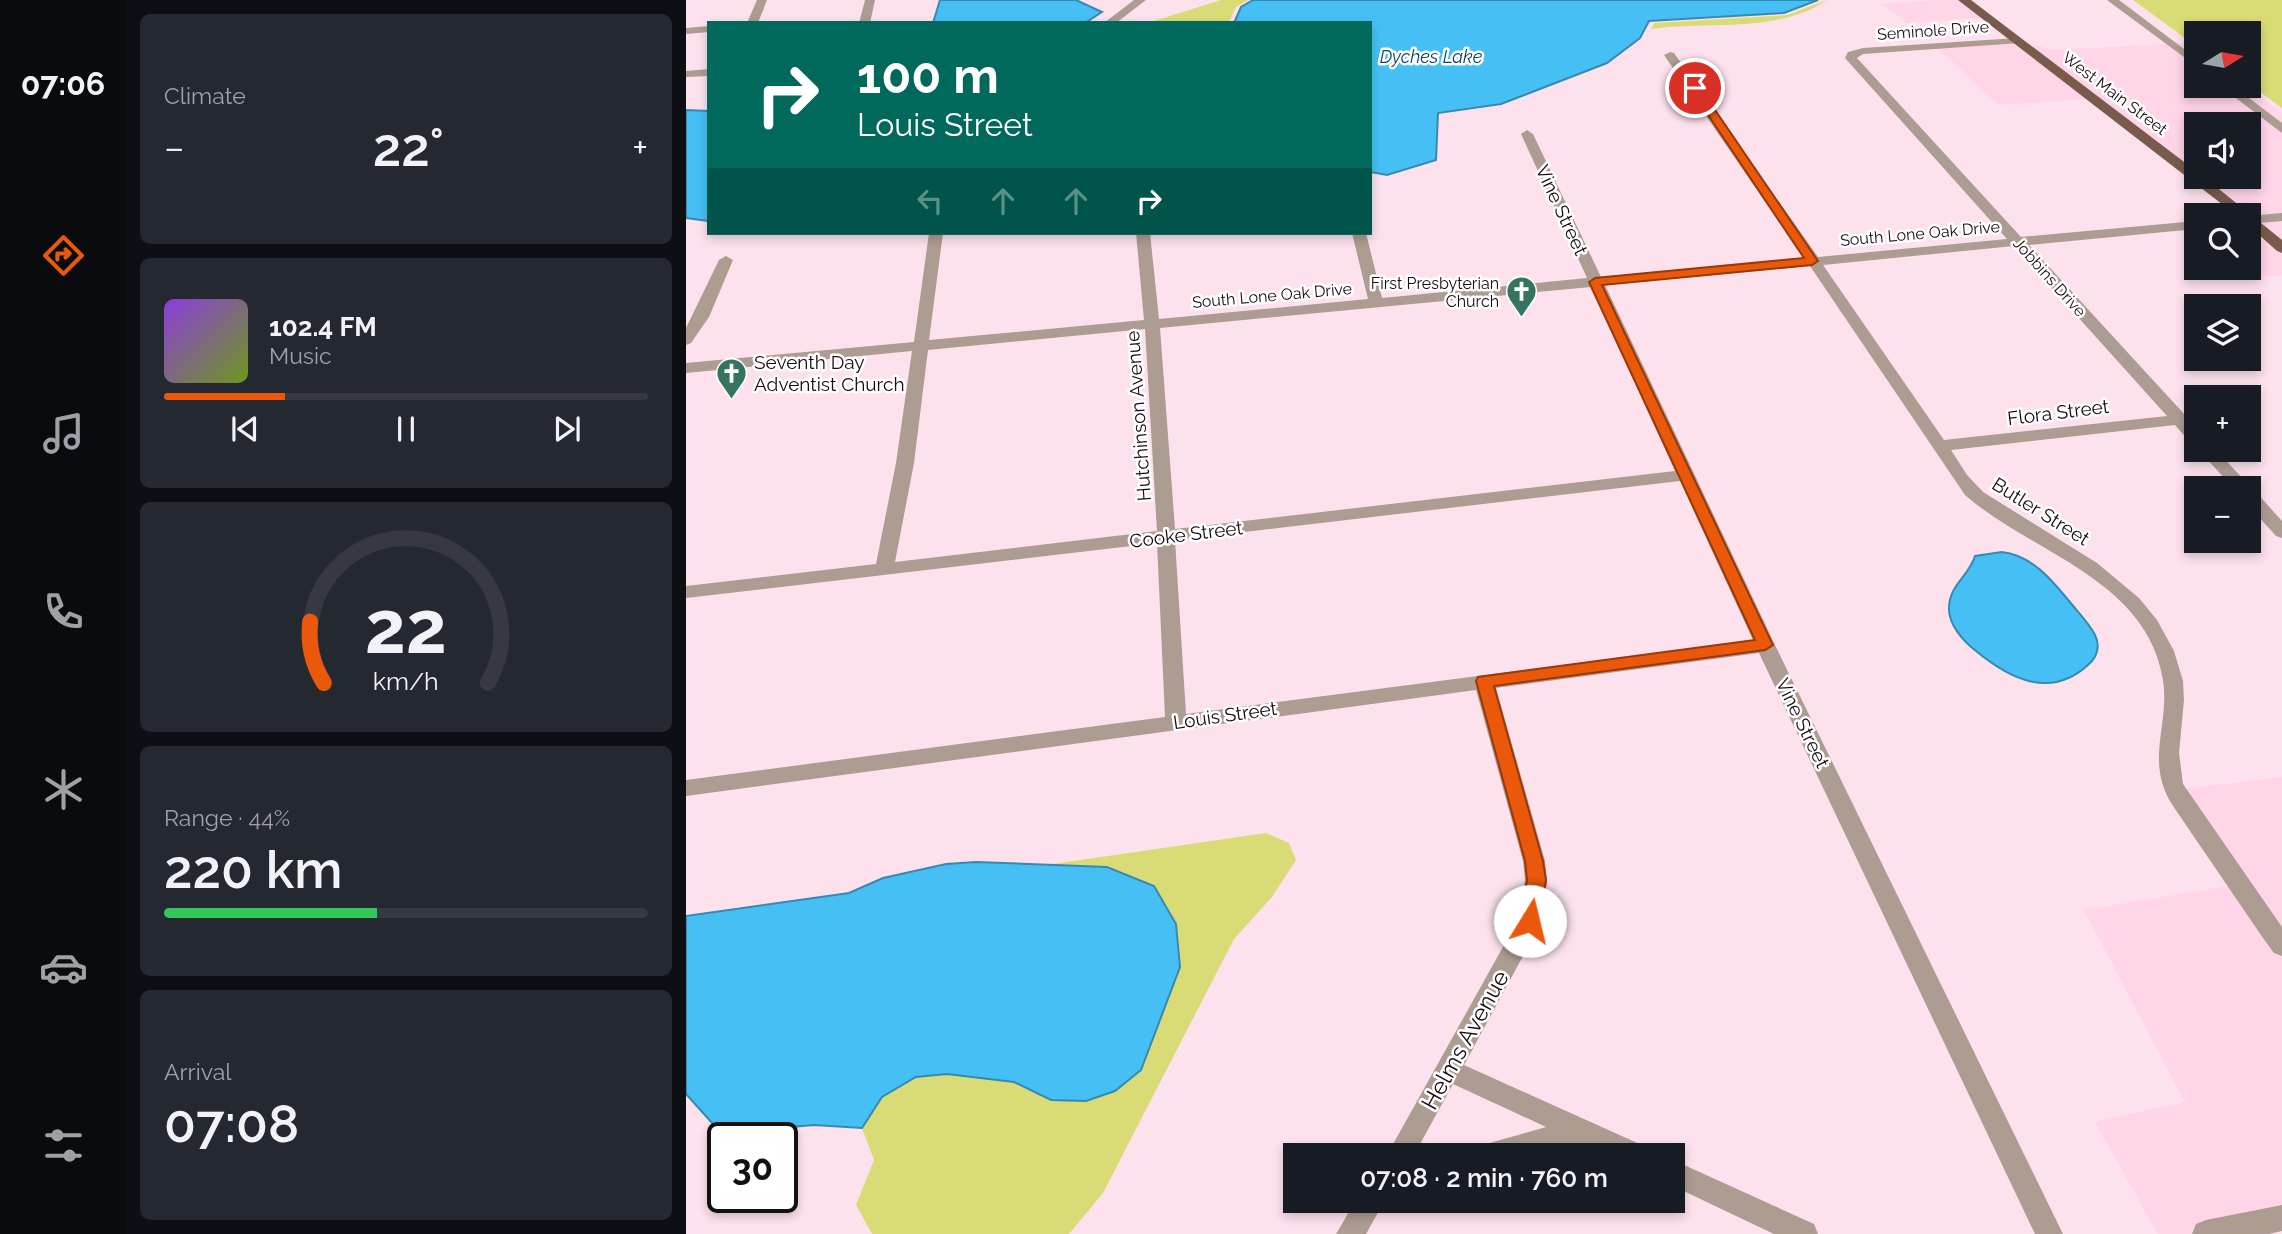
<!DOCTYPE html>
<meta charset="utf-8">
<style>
:root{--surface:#171b24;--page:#242831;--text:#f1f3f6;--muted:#9ea1a6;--line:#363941;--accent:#ea580c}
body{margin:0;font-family:Raleway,sans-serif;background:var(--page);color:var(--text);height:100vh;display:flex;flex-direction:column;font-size:26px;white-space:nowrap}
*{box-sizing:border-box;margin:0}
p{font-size:23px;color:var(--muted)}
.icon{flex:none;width:38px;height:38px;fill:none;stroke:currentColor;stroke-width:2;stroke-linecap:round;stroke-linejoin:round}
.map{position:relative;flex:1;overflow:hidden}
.side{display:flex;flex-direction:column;gap:14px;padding:14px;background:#0d0f14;width:560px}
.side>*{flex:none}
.hud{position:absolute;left:21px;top:21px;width:665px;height:214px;border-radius:0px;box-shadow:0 4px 10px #0003;background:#00695c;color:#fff;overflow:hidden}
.needle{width:46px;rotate:79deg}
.tools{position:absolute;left:1498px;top:21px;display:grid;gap:14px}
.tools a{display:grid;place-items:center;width:77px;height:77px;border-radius:0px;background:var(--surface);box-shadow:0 4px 10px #0003;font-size:35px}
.speed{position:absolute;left:21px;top:1122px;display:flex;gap:14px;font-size:35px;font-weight:700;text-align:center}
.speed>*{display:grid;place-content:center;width:91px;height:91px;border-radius:50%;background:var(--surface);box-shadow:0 4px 10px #0003;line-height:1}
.speed .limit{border:4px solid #111;border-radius:10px;background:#fff;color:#111}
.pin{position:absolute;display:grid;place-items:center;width:60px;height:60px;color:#fff;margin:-30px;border:4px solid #fff;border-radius:50%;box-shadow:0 2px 7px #0007}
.me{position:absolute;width:77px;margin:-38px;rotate:9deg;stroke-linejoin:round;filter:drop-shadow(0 0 5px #0008)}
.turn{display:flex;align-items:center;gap:24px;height:147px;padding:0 35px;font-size:32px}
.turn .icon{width:91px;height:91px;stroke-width:2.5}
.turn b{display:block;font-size:49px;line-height:60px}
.lanes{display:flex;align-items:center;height:66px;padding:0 35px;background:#0003;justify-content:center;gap:35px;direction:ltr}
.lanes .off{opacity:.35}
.big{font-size:52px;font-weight:600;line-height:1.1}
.side .widget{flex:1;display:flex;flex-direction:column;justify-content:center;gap:10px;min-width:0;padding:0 24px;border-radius:10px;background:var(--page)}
.side .dial{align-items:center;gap:0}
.dial svg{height:182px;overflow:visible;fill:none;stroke:var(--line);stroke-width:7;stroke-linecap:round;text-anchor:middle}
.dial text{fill:var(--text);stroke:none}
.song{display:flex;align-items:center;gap:21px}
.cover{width:84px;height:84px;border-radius:10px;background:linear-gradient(135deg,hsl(270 70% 55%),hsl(80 70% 35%))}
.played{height:7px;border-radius:4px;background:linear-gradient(90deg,var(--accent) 25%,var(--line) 25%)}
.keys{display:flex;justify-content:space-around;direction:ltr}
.heat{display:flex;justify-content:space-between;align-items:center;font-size:38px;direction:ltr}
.charge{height:10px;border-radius:5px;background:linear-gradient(90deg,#34c759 44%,var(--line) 0)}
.trip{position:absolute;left:597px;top:1143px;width:402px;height:70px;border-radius:0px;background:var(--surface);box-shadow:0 4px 10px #0003;font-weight:600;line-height:70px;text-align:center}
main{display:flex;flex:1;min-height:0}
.tabs{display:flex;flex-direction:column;width:126px;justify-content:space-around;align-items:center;background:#090b0e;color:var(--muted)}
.tabs .icon{width:49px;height:49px}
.tabs .current{color:var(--accent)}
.tabs b{font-size:32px;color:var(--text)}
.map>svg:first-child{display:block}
.built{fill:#ffd5e7}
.green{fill:#d9dc76}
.water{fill:#46c0f4;stroke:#3889b0;stroke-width:2}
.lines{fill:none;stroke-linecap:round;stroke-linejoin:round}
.minor{fill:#ad9c92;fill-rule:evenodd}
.major{fill:#795b4b;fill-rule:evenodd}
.route{fill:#ea580c;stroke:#983908;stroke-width:2}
.labels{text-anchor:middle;stroke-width:5;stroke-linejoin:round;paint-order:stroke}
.far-street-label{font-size:16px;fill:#180a11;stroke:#fff}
.far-poi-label{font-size:16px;fill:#180a11;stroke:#fff;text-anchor:end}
.far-water-label{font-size:18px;font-style:italic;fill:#104359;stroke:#fff}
.street-label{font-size:19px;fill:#180a11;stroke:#fff}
.poi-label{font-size:19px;fill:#180a11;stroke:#fff;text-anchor:start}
.near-street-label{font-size:23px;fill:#180a11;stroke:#fff}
</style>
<main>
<nav class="tabs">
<b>07:06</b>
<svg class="icon current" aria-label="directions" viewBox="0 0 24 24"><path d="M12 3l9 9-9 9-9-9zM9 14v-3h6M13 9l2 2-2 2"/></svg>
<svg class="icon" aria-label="music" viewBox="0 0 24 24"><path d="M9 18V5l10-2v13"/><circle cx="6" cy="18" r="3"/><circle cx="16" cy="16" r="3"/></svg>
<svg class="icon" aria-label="phone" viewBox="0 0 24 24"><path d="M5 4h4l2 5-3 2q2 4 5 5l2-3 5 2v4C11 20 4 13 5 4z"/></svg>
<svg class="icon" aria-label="climate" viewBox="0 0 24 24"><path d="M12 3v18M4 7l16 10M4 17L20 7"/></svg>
<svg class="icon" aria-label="car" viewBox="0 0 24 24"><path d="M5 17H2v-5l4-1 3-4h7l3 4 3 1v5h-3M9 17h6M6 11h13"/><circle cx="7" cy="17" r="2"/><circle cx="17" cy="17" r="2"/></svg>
<svg class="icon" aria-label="filters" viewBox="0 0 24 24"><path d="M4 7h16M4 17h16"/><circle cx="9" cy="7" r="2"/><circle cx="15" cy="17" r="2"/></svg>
</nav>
<section class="side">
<div class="widget"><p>Climate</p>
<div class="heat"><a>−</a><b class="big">22°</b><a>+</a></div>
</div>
<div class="widget">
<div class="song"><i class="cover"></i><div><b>102.4 FM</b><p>Music</p></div></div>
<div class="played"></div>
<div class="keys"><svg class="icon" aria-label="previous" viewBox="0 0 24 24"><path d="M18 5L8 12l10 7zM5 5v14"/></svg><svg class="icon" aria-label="pause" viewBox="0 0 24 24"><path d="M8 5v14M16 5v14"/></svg><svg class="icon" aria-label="next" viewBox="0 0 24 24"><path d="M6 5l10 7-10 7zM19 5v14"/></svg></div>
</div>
<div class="widget dial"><svg viewBox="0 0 100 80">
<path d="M14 69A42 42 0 1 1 86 69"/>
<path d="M14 69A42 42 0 0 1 8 42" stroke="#ea580c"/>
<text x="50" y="56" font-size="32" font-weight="700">22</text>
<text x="50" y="72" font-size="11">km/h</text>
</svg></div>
<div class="widget"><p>Range · 44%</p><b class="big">220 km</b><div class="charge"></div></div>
<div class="widget"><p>Arrival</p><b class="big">07:08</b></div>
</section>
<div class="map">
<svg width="1596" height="1234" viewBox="0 0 1596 1234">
<rect width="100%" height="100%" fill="#fde2ed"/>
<g class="built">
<polygon points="1251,0 1271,0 1295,18 1220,23 1197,4"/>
<polygon points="1323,39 1401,99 1312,105 1250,46"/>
<polygon points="1341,43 1367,50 1500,43 1510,50 1510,86 1559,86 1596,113 1596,241 1517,177 1563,177 1563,124 1510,124 1510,171"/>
<polygon points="1563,225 1596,255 1596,275 1541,280 1528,268 1563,268"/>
<polygon points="1596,777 1596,1221 1539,1234 1472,1234 1409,1122 1499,1102 1398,910 1554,884 1489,790"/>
</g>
<g class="green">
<polygon points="535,0 562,0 550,7 543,22 462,23"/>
<path d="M1141 0C1092 34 1021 21 965 29L968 23 1101 15Z"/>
<polygon points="1447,0 1596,0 1596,108 1563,84 1563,33 1510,33 1510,46"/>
<polygon points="580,833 603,843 610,860 586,897 548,939 417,1193 383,1234 186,1234 170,1205 188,1160 176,1128 196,1097 230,1077 261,1074 329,1082 365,1100 477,1009 494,967 490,924 468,886 421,867 360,865"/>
</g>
<g class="water">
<polygon points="254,0 390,0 416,12 399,23 247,23"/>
<polygon points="567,0 1132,0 1098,13 963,21 954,38 921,63 815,104 752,113 750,160 701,175 684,172 684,23 548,23 555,7"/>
<polygon points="0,110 23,111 23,221 0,218"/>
<path d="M1316 552C1345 555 1365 579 1383 601 1391 611 1403 623 1409 635 1414 645 1412 656 1403 664 1365 700 1324 679 1290 651 1277 641 1262 624 1263 607 1264 584 1283 576 1289 556Z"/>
<polygon points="290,862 421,867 468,886 490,924 494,967 455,1070 429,1091 400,1101 365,1100 328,1082 261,1074 230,1077 196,1097 176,1128 128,1125 35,1133 0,1094 0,916 163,893 197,878 260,864"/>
</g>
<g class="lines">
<g class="minor">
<polygon points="71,0 81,0 72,23 61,23"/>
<polygon points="179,0 189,0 184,23 173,23"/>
<polygon points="448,0 460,0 430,23 418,23"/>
<polygon points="1421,0 1433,0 1510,58 1510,66"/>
<polygon points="23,26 23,32 0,34 0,28"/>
<path d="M1331 38 1335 39V43L1177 54 1171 58 1335 237 1510 221V229L1343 245 1500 416 1510 428V443L1504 442 1489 425 1265 450 1281 475 1297 492 1411 563 1453 598 1471 620 1488 651 1497 681 1498 700 1493 753 1497 784 1596 927V956L1588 953 1577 938 1487 806C1458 761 1484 726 1477 680 1461 579 1345 553 1279 495L1124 266 919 285 1089 645 1377 1234H1349L1073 653 810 688 859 861 861 880 856 921 778 1065 958 1146 962 1155H920L905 1148 847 1155H789L793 1146 860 1127 767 1084 728 1155H701L832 920 839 880 837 861 790 690 0 796V780L479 717 471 543 0 598V586L190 564 210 463 226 351 0 373V363L228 342 243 233H257L243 340 458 320 450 233H464L473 319 682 299 666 233H680L696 298 901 278 835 134 841 130 847 134 915 277 1118 258 978 55 984 52 988 53 1132 257 1321 239 1159 58 1162 52 1177 48ZM1328 246 1481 416 1258 440 1137 265ZM905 287 989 471 489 529 474 328ZM459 329 471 531 209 562 228 463 242 350ZM994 481 1067 640 500 714 489 540Z"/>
<polygon points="23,69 23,76 0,77 0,71"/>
<polygon points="1534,86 1547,86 1596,123 1596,133"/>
<polygon points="1596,213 1596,221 1563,224 1563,216"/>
<polygon points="40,256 47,260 23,317 5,343 0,345 0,328 33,260"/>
<polygon points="1513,450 1530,450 1562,484 1564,490 1569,491 1596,521 1596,538 1590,536 1563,506 1563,488 1547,488"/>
<polygon points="987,1160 1128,1224 1132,1234 1088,1234 987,1186"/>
<polygon points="670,1200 699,1200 680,1234 650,1234"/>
<polygon points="1596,1205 1596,1231 1583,1234 1506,1234 1510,1224 1520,1220"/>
</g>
<polygon class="major" points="1272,0 1285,0 1510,171 1510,177 1518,177 1596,240 1596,253 1591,251 1563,226 1563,215 1550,215"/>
</g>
<polygon class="route" points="1009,85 1012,85 1132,261 1126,265 916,285 1087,645 1079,650 808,686 857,861 860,880 854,921 851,927 844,929 838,927 835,921 841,880 839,861 790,681 792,677 1069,640 903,282 909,278 1118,258 1004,88"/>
<defs>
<symbol id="church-pin" viewBox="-11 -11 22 30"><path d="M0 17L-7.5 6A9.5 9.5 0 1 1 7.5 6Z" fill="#367360" stroke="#fff"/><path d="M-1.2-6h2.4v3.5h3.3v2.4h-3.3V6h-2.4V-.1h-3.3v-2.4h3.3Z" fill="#fff"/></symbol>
</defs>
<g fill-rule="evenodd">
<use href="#church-pin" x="818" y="274" width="35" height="47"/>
<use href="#church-pin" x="28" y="356" width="35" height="47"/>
</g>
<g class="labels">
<g class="far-street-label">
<text transform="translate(1247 30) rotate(-4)" y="6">Seminole Drive</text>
<text transform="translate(1429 93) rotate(37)" y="6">West Main Street</text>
<text transform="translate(1234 233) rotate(-5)" y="6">South Lone Oak Drive</text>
<text transform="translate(1364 277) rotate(48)" y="6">Jobbins Drive</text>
<text transform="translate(586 295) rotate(-5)" y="6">South Lone Oak Drive</text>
</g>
<g class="far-poi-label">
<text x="813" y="289">First Presbyterian<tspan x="813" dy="18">Church</tspan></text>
</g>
<g class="far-water-label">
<text x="745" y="63">Dyches Lake</text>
</g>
<g class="street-label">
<text transform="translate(876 210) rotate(65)" y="7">Vine Street</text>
<text transform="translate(1372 412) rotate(-7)" y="7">Flora Street</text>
<text transform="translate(452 416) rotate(-94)" y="7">Hutchinson Avenue</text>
<text transform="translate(1355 511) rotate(32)" y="7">Butler Street</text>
<text transform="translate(500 534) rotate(-7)" y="7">Cooke Street</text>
<text transform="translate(539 715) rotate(-8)" y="7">Louis Street</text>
<text transform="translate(1117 723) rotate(64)" y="7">Vine Street</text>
</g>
<g class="poi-label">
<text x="68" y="369">Seventh Day<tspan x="68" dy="22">Adventist Church</tspan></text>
</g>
<g class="near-street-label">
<text transform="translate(779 1040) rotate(-61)" y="8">Helms Avenue</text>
</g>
</g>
</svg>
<div class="tools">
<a><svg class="needle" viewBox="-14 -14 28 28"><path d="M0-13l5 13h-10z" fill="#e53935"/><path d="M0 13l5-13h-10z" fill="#9ea1a6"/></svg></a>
<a><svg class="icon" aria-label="sound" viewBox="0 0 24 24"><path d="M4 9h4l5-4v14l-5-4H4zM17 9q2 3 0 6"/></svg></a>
<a><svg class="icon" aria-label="search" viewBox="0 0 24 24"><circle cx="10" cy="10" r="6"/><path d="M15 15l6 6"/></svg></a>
<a><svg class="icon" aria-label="layers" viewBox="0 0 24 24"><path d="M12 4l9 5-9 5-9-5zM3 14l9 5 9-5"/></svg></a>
<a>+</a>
<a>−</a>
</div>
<div class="speed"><div class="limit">30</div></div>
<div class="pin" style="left:1009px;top:88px;background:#d93025"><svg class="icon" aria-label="arrive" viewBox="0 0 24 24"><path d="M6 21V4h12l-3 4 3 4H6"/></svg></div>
<svg class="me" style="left:844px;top:921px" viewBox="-20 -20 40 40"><circle r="19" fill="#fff"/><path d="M0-13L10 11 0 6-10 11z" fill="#ea580c"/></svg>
<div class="trip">07:08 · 2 min · 760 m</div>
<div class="hud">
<div class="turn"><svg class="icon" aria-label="right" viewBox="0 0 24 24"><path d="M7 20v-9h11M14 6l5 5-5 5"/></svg><div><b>100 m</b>Louis Street</div></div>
<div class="lanes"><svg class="icon off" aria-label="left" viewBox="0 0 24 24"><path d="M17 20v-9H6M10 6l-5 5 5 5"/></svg><svg class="icon off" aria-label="ahead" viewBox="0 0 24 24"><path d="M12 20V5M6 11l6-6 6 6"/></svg><svg class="icon off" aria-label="ahead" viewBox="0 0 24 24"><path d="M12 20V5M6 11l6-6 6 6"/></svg><svg class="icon" aria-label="right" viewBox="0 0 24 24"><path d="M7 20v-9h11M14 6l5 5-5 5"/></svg></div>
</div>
</div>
</main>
